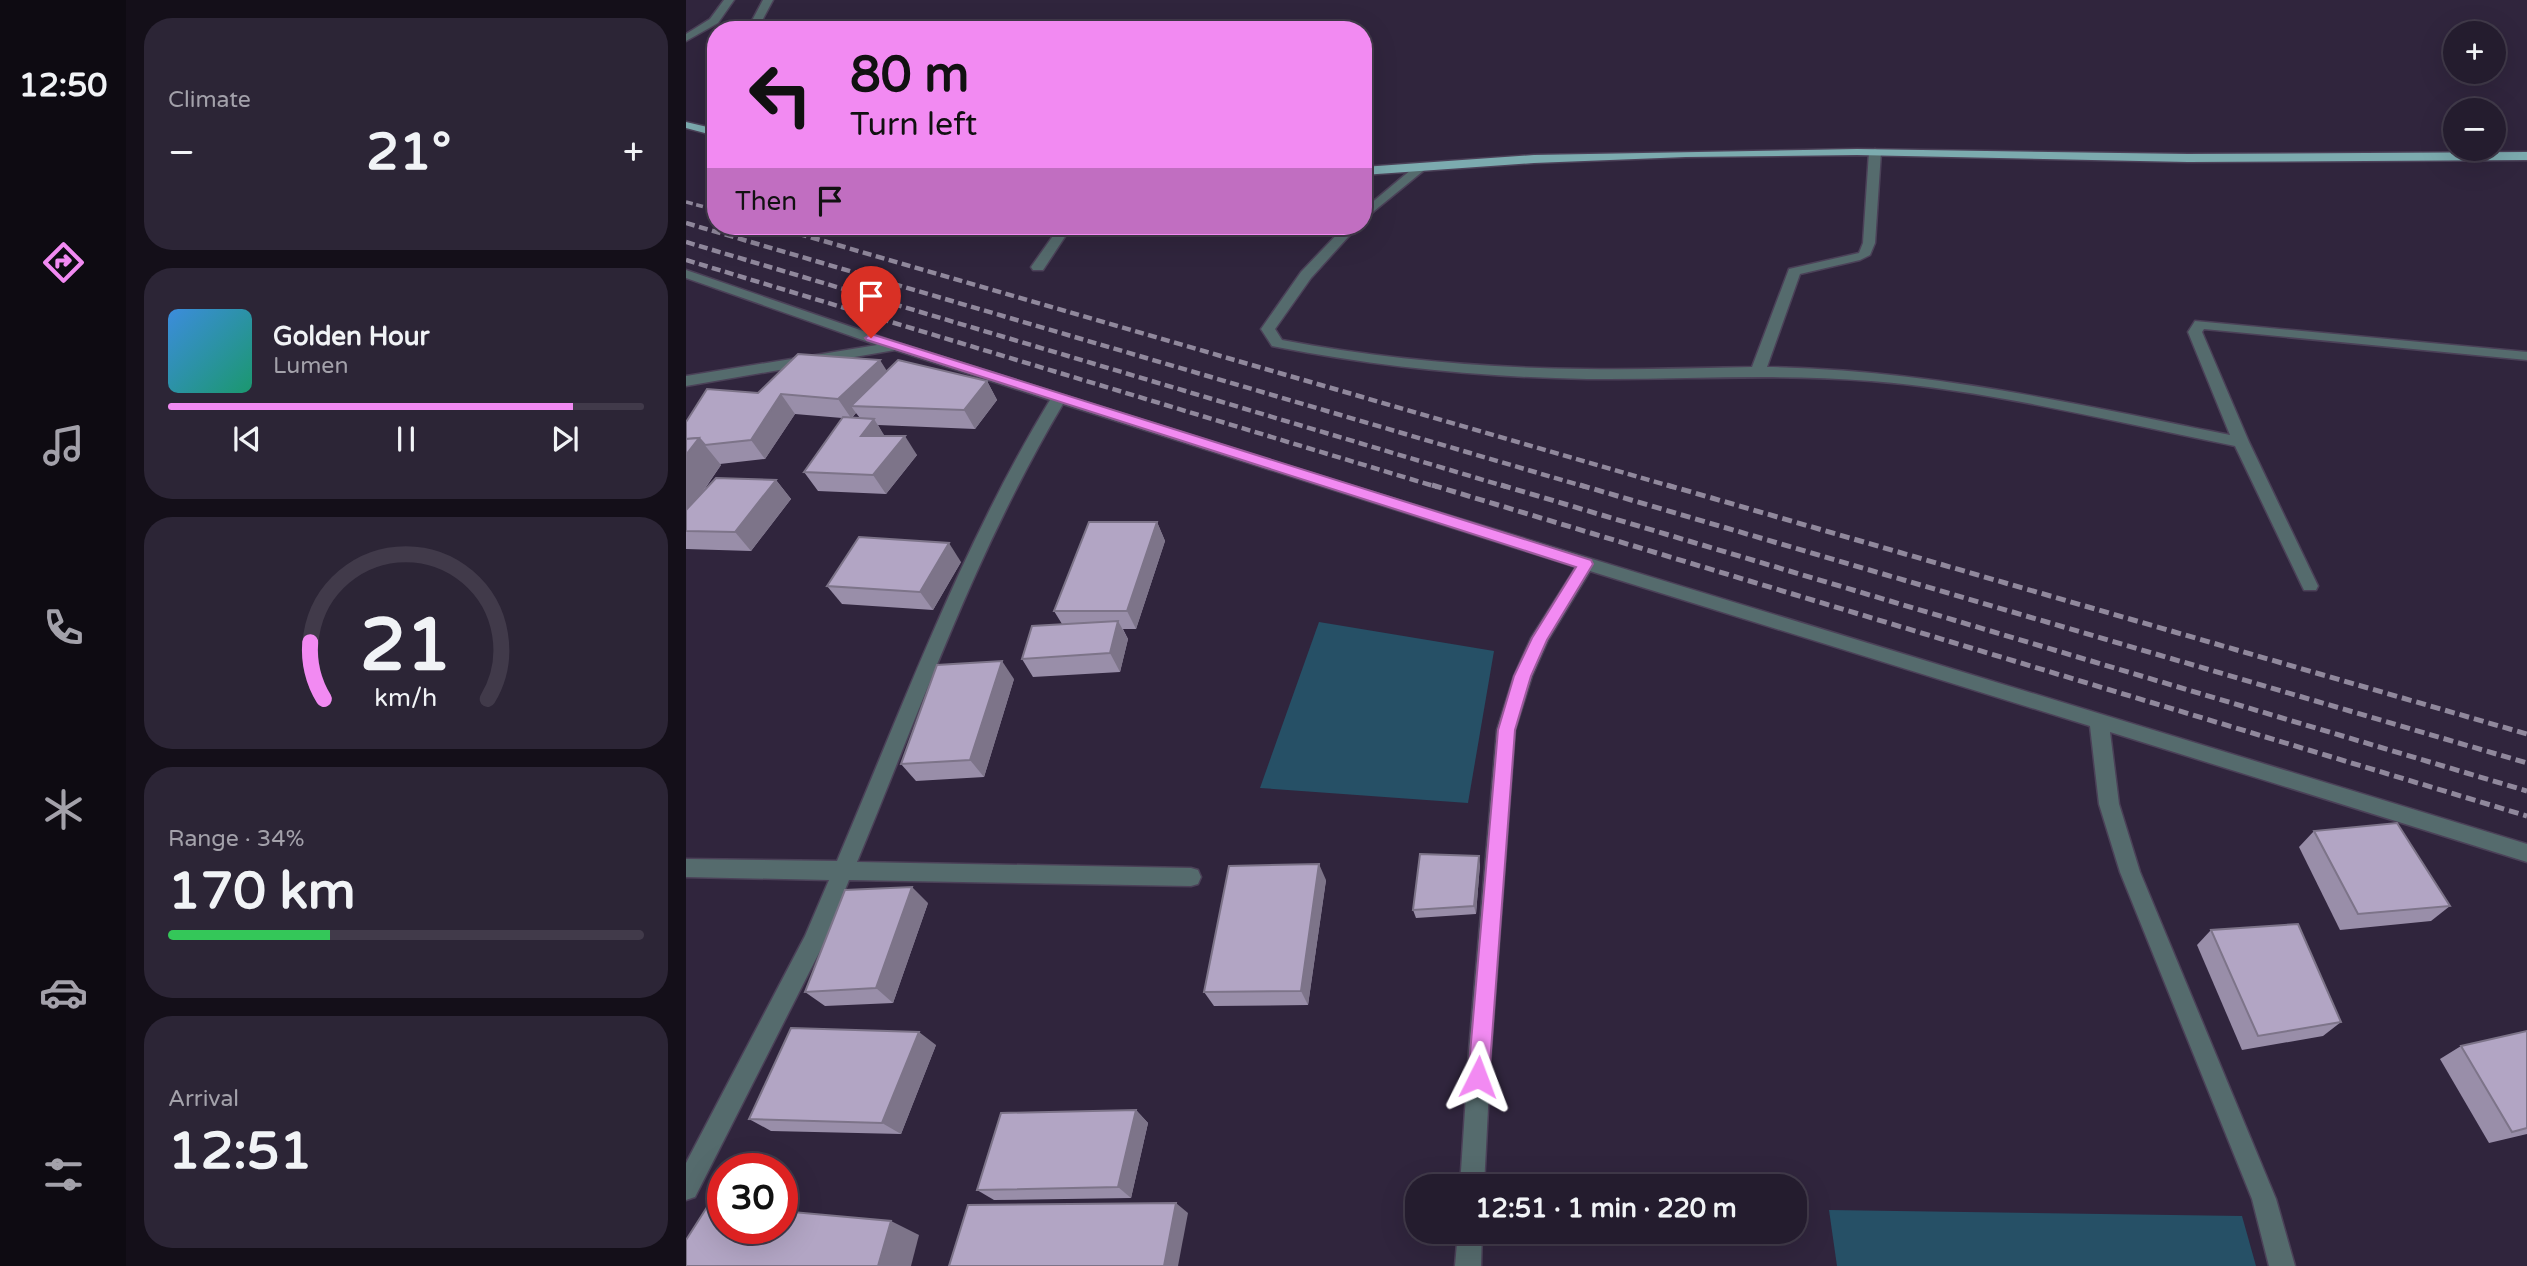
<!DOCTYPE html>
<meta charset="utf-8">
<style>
:root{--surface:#241c2e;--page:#2c2536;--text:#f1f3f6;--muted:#a3a1aa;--line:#413a4a;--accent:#f28af2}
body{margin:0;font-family:"Varela Round",sans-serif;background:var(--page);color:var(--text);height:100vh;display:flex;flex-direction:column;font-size:26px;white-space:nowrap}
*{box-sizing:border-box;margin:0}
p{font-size:23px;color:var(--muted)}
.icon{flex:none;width:38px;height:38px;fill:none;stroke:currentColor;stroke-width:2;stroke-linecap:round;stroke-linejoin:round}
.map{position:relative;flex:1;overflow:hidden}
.panel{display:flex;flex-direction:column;gap:18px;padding:18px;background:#140f19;width:560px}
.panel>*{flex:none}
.guide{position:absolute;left:21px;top:21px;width:665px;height:214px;border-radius:28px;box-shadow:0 7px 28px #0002,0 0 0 2px var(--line);background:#f28af2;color:#111;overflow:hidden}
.tools{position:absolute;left:1757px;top:21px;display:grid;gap:14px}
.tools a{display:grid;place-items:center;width:63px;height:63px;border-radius:50%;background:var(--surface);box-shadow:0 7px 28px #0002,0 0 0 2px var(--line);font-size:35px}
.speed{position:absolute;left:21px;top:1153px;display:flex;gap:14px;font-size:35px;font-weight:700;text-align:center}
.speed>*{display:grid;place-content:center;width:91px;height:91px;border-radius:50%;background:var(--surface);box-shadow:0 7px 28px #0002,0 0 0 2px var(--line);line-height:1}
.speed .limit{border:10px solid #d22;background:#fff;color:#111}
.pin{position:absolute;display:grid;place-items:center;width:60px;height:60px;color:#fff;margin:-72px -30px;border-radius:50% 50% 50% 0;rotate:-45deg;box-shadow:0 0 7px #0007}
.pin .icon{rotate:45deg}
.me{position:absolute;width:77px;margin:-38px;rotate:3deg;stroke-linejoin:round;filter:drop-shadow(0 0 5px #0008)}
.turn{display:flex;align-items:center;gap:24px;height:147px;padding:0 28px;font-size:32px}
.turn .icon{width:91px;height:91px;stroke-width:2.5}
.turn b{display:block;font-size:49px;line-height:60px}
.then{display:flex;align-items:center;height:66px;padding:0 28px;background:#0003;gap:14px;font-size:26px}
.big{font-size:52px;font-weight:700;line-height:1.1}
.panel .card{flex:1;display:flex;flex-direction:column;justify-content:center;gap:10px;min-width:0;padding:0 24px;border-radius:28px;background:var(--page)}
.panel .dial{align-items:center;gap:0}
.dial svg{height:182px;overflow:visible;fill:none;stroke:var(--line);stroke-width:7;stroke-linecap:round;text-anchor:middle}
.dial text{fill:var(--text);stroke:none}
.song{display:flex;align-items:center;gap:21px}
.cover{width:84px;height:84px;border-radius:10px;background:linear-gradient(135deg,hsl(210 70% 55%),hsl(160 70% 35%))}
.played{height:7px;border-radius:4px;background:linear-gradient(90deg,var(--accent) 85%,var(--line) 85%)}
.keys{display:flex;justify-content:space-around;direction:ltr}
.heat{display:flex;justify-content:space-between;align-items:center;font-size:38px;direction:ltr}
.charge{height:10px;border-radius:5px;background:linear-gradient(90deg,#34c759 34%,var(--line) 0)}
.trip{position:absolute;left:719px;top:1174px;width:402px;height:70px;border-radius:28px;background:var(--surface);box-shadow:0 7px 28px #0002,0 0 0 2px var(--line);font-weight:700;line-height:70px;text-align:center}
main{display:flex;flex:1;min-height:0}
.tabs{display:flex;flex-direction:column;width:126px;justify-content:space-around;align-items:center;background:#0e0b12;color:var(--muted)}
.tabs .icon{width:49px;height:49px}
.tabs .selected{color:var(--accent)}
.tabs b{font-size:32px;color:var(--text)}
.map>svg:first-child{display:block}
.water{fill:#265066}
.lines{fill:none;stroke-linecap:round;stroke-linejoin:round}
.lane-casing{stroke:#4b4158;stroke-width:3}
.street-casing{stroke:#4b4158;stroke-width:3}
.primary-casing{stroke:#4b4158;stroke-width:3}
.lane{fill:#556b6d;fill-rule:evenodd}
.street{fill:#556b6d;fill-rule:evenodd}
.primary{fill:#7cabaf;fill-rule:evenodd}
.rail-far2{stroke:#90889c;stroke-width:3.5;stroke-dasharray:7 3.5;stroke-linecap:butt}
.rail-far1{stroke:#90889c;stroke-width:4.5;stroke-dasharray:9 4.5;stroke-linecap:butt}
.rail{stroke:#90889c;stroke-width:5;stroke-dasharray:10 5;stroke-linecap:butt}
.wall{fill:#998ea9;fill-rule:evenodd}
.shaded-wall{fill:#7d7489}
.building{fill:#b2a5c4;stroke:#7d7489;stroke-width:2}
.route{fill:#f28af2;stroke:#9d5a9d;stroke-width:2}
</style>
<main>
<nav class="tabs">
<b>12:50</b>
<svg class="icon selected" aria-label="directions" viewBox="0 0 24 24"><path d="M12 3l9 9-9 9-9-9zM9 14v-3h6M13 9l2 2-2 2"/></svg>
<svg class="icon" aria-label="music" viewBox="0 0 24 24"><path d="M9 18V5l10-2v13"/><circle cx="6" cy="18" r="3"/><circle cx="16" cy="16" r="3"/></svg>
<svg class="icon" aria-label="phone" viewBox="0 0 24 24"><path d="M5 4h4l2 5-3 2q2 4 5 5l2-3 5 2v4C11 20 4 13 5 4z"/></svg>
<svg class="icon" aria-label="climate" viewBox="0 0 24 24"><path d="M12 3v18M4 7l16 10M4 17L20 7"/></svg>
<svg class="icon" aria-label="car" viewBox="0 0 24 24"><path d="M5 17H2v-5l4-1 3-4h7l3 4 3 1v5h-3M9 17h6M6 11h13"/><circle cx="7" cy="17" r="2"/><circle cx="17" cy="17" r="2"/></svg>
<svg class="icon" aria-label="filters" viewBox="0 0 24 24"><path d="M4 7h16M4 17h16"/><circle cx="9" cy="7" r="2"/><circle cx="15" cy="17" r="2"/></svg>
</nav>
<section class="panel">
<div class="card"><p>Climate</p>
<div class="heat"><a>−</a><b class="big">21°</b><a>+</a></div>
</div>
<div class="card">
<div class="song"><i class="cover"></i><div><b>Golden Hour</b><p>Lumen</p></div></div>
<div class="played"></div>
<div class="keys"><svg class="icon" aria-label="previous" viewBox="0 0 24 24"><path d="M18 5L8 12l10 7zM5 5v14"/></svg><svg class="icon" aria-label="pause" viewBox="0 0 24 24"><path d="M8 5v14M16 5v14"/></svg><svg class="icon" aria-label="next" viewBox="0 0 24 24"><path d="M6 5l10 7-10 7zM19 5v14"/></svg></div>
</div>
<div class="card dial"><svg viewBox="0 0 100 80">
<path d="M14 69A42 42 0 1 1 86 69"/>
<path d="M14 69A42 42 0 0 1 8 44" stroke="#f28af2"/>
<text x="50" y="56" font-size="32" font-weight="700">21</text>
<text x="50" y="72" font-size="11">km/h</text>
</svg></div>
<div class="card"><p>Range · 34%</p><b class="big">170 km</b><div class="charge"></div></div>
<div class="card"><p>Arrival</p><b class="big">12:51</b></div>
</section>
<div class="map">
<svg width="1841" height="1266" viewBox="0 0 1841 1266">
<rect width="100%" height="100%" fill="#30253d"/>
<g class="water">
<polygon points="633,622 808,651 782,803 574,788"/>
<polygon points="1143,1210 1556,1216 1570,1266 1151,1266"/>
</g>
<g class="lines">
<defs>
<polygon id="lane" points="77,0 87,0 71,30 61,30"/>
<g id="street">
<polygon points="38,0 48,0 32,23 0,41 0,34 24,19"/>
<path d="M1189 149 1195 152 1189 243 1184 255 1174 260 1114 274 1081 367C1238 369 1390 404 1544 435L1502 332 1509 321 1841 352V360L1518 329 1516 332 1563 442 1632 586 1630 590H1618L1616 586 1549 446C1429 422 1308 391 1185 381 1090 373 997 380 901 379 797 377 693 367 591 347L586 346 575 329 615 272 659 226H672L625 278 589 329 596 340C696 359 798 368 900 369 955 370 1011 368 1066 367L1103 269 1173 253 1177 243 1183 152Z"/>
<polygon points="732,164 742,167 677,220 677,210"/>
<polygon points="374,226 386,226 357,270 347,270 345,267"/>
<path d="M0 270 209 342 660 484 1841 844V862L1424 732 1433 804 1454 872 1590 1199 1609 1266H1583L1566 1199 1434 872 1413 804 1404 726 904 571 862 640 846 676 829 730 805 1050 798 1186H774L783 1050 811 730 828 676 845 638 890 567 377 404C291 548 235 708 171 862L505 868 512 870 515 877 512 884 505 886 163 880 135 949 9 1197 0 1200V1163L119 936 143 880 0 877V859L151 861C217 706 276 545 364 400L209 350 0 386V376L191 345 0 278Z"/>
<polygon points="772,1232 796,1232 795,1266 769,1266"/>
</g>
<g id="primary">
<polygon points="0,122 30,129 30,136 0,128"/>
<polygon points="1171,149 1502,154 1841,152 1841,160 1502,162 1171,155 1000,157 848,163 677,175 677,167 848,155"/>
</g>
</defs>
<use href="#lane" class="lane-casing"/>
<use href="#street" class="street-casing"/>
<use href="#primary" class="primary-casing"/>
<use href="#lane" class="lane"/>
<use href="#street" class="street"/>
<use href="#primary" class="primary"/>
<polyline class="rail-far2" points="0,202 30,210"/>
<g class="rail-far1">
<polyline points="0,223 900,487"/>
<polyline points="86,226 987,487"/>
<polyline points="0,242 821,487"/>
<polyline points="0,260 751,487"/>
</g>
<g class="rail">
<polyline points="746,485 1841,816"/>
<polyline points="815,485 1841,791"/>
<polyline points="894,485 1841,763"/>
<polyline points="981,485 1841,734"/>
</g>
</g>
<g class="wall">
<path d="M201 371 301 381 311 400 289 429 192 425 198 436 231 455 200 494 132 491 118 472 156 418 109 414 79 459 34 464 35 465 14 496 90 480 105 499 65 551 0 549V422L72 393ZM170 413 174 418H166Z"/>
<polygon points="471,522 479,541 450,629 437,629 442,639 434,672 347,677 336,659 376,624 368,611"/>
<polygon points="275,562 247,610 156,604 141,586"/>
<polygon points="328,679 298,777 230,781 215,764"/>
<polygon points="1628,831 1764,906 1745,921 1654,930 1613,847"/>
<polygon points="794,864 790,914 730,918 727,910"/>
<polygon points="640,880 622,1005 528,1006 518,992"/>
<polygon points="242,903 207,1003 139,1006 119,992"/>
<polygon points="1525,930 1655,1022 1637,1036 1556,1050 1511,945"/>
<polygon points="1841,1031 1841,1134 1803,1143 1754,1059 1775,1046"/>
<polygon points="250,1045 215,1134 85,1131 63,1119"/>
<polygon points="450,1110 462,1123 445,1198 308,1200 291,1190"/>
</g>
<g class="shaded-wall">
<polygon points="194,360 206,379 165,406 170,413 165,418 152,399"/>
<polygon points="301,381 311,400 289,429 278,410"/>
<polygon points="95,394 109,414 79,459 65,440"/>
<polygon points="188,419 200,438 175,436"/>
<polygon points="219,436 231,455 200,494 187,475"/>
<polygon points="13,438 35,465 0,515 0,455"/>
<polygon points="90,480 105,499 65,551 49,532"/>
<polygon points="471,522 479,541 450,629 441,611"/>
<polygon points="263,543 275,562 247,610 234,592"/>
<polygon points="432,621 442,639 434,672 424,653"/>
<polygon points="316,661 328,679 298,777 284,760"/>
<polygon points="793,856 794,864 790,914 788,906"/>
<polygon points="633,864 640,880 622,1005 615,991"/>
<polygon points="226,887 242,903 207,1003 190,988"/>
<polygon points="233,1032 250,1045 215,1134 196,1123"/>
<polygon points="450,1110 462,1123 445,1198 432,1187"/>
<polygon points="490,1203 502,1213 492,1266 478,1266"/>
<polygon points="205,1221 233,1235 225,1266 192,1266"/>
</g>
<g class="building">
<polygon points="112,354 194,360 152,399 95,394 65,440 19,445 13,438 0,439 0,422 21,389 72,393"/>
<polygon points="212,360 301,381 278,410 165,406"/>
<polygon points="157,417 188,419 175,436 219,436 187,475 118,472"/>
<polygon points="13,438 0,455 0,439"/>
<polygon points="30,478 90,480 49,532 0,531 0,510"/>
<polygon points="403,522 471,522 441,611 368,611"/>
<polygon points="173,537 263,543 234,592 141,586"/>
<polygon points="432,621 424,653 336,659 346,626"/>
<polygon points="316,661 284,760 215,764 251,665"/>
<polygon points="1711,823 1764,906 1672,914 1628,831"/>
<polygon points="734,854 793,856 788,906 727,910"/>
<polygon points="633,864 615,991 518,992 543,866"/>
<polygon points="226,887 190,988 119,992 159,890"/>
<polygon points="1612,924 1655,1022 1572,1036 1525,930"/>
<polygon points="105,1028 233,1032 196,1123 63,1119"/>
<polygon points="1841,1031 1841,1128 1826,1132 1775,1046"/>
<polygon points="450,1110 432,1187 291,1190 315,1113"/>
<polygon points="490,1203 478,1266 263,1266 282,1205"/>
<polygon points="23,1204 37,1205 37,1228 96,1228 96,1211 205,1221 192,1266 0,1266 0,1240"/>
</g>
<polygon class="route" points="185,334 905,560 907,564 861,640 845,676 829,730 803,1077 800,1085 792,1088 785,1085 782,1077 812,730 828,676 846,638 890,567 181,340 179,338"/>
</svg>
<div class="tools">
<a>+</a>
<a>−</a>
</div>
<div class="speed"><div class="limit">30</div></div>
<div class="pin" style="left:185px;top:338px;background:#d93025"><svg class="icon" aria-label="arrive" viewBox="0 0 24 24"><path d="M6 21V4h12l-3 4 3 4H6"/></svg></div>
<svg class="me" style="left:792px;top:1077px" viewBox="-20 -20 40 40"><path d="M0-17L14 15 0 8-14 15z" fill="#f28af2" stroke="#fff" stroke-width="4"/></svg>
<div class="trip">12:51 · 1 min · 220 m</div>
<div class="guide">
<div class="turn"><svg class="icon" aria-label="left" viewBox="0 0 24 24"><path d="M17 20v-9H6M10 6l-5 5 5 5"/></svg><div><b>80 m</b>Turn left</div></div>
<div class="then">Then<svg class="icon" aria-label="arrive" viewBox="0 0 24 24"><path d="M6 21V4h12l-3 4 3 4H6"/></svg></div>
</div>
</div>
</main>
